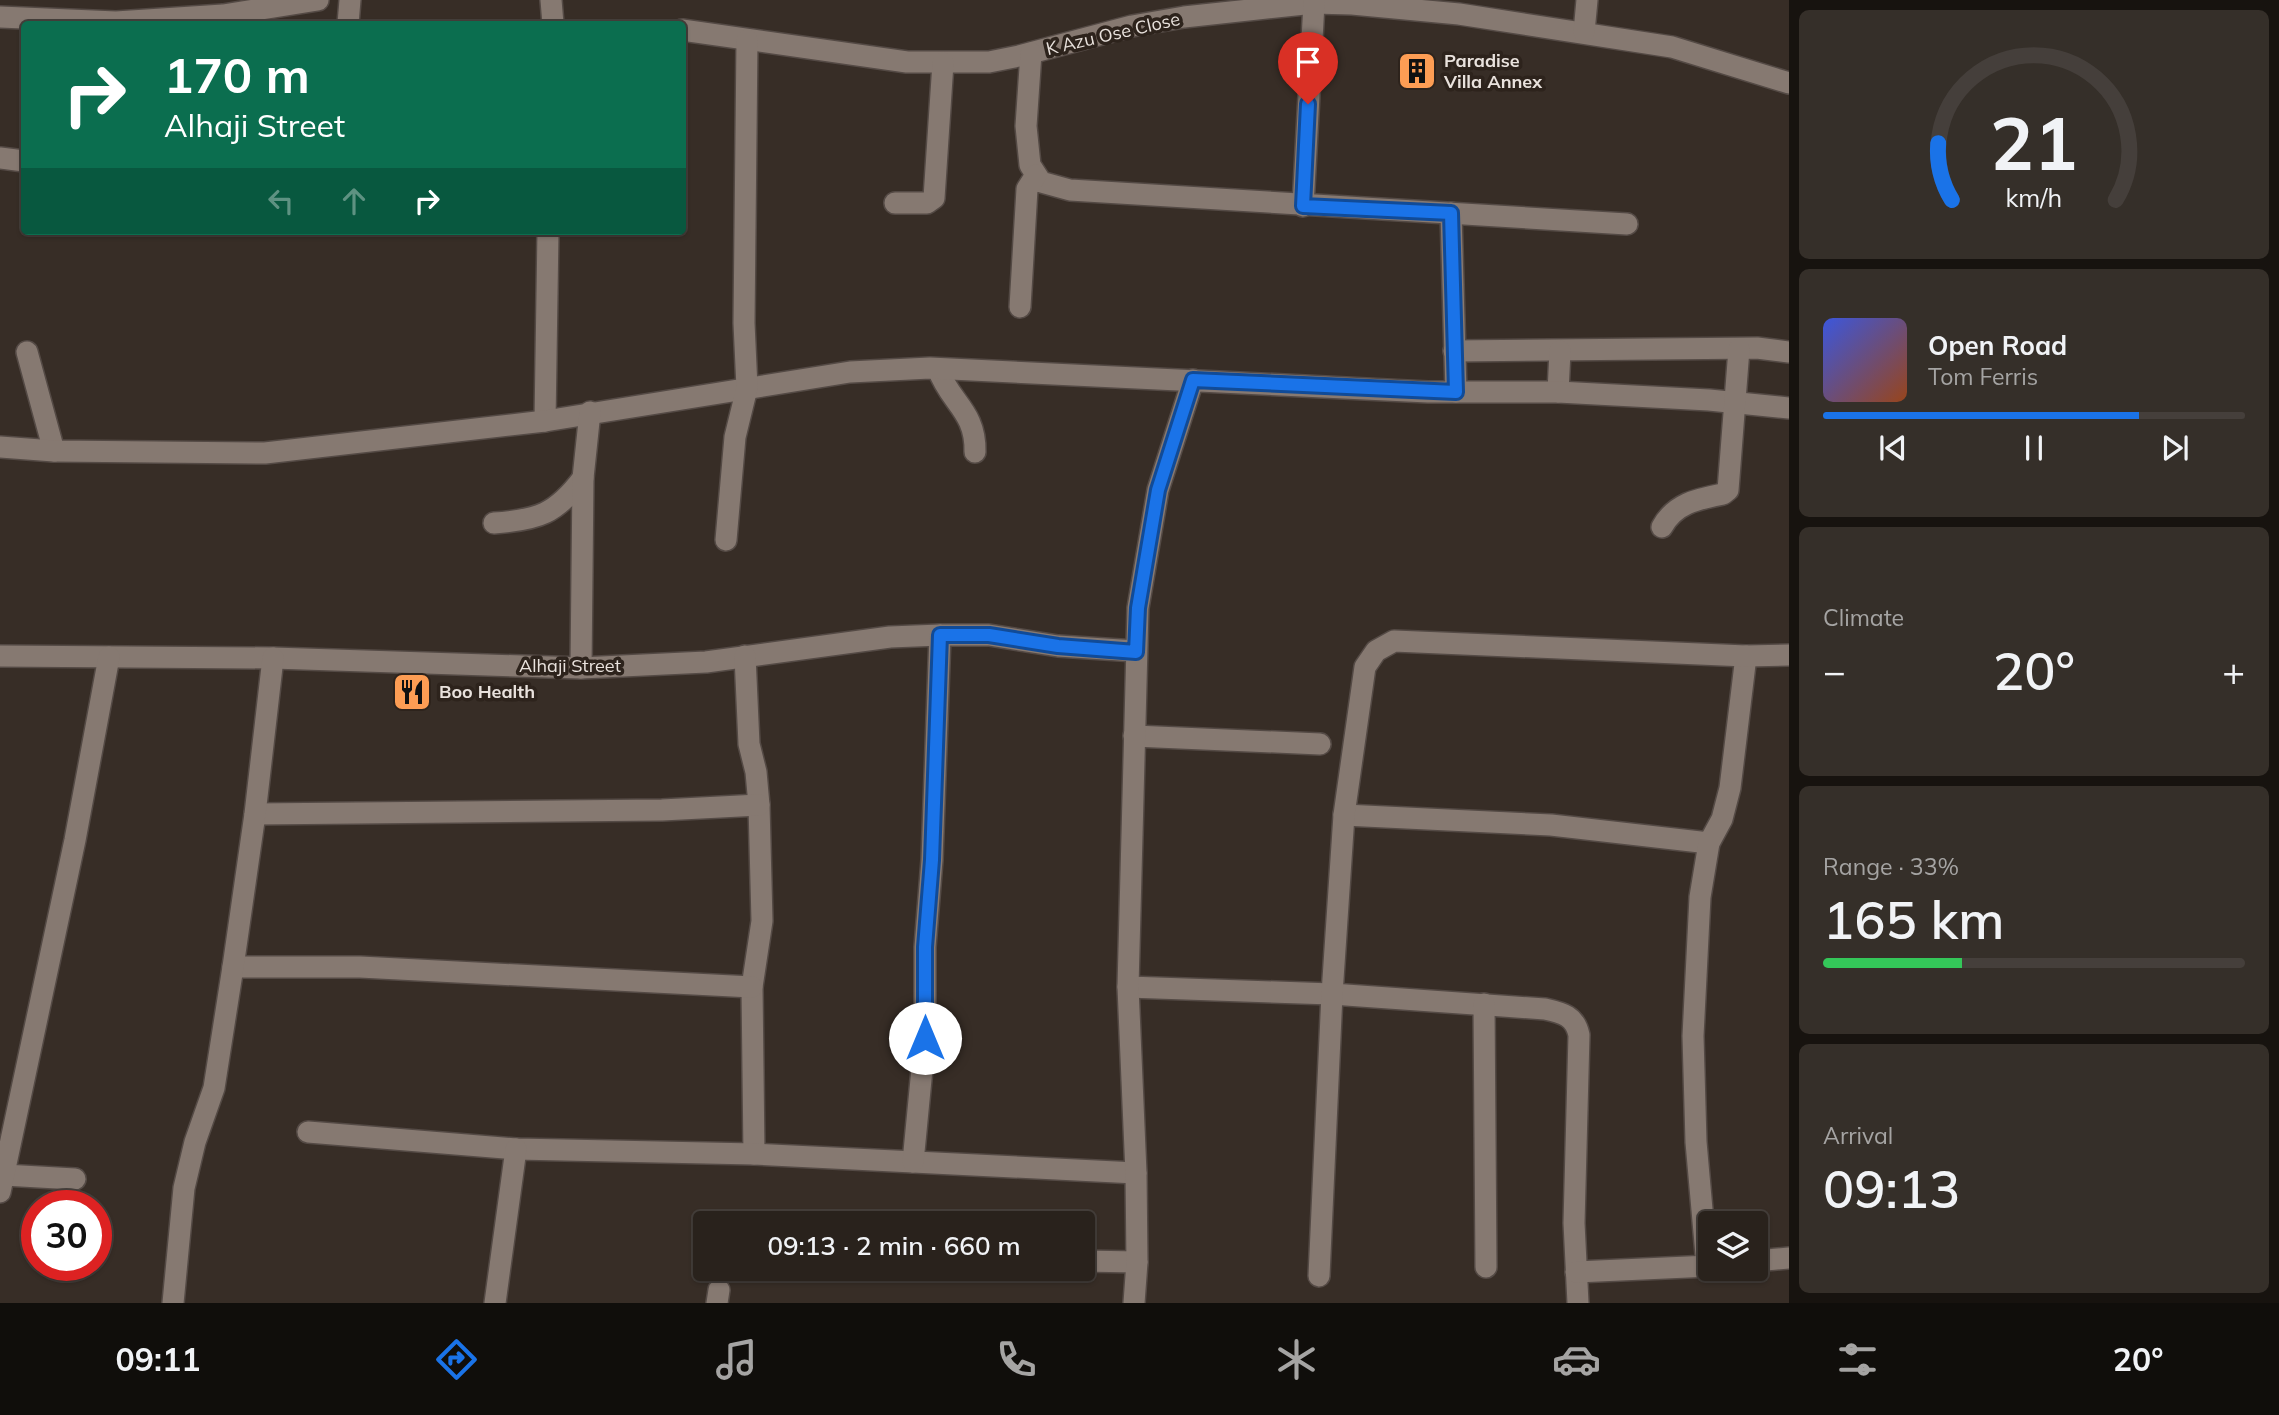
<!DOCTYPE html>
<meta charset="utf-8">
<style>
:root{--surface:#29221c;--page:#352f29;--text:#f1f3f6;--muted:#a5a4a3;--line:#453f3b;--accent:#1a73e8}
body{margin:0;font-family:Mulish,sans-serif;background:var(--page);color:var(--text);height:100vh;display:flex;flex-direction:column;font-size:26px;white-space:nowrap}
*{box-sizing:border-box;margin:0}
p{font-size:23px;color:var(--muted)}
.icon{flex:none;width:38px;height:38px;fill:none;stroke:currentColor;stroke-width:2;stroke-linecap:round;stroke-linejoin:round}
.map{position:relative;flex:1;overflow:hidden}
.panel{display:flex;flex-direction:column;gap:10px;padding:10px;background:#17130f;width:490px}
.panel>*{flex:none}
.top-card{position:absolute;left:21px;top:21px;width:665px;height:214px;border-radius:7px;box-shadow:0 2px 5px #0004,0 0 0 2px var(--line);background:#0b6e4f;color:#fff;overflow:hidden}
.controls{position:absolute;left:1698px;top:1211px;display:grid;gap:14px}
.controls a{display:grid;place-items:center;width:70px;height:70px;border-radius:7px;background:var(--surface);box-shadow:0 2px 5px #0004,0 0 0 2px var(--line);font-size:35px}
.speed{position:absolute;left:21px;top:1190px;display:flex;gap:14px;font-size:35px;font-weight:700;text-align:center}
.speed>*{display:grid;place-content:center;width:91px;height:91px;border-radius:50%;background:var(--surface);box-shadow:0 2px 5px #0004,0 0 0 2px var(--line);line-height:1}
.speed .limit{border:10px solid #d22;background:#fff;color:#111}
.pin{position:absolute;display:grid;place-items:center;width:60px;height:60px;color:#fff;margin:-72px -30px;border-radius:50% 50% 50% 0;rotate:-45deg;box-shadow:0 0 7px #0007}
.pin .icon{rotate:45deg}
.me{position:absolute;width:77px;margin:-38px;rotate:0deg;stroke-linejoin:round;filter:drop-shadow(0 0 5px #0008)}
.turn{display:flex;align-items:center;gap:24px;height:147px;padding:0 28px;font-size:32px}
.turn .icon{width:91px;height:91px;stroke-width:2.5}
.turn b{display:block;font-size:49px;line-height:60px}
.lanes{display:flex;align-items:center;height:66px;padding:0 28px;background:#0003;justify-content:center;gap:35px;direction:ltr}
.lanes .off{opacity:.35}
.big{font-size:52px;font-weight:600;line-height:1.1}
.panel .card{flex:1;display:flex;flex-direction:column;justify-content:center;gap:10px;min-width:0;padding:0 24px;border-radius:10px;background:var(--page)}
.panel .dial{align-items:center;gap:0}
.dial svg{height:182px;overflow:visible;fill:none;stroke:var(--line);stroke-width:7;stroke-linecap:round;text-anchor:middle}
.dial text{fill:var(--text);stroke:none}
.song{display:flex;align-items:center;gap:21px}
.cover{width:84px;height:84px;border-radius:10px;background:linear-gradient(135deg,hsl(230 70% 55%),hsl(20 70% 35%))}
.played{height:7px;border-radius:4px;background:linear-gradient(90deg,var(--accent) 75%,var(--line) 75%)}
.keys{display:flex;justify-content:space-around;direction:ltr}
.heat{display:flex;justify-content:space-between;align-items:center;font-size:38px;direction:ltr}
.charge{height:10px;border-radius:5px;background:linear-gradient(90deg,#34c759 33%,var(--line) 0)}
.trip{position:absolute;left:693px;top:1211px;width:402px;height:70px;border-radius:7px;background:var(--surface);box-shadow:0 2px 5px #0004,0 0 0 2px var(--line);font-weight:600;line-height:70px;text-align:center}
.menu{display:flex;height:112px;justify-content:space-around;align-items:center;background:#100e0b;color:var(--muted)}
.menu .icon{width:49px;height:49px}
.menu .selected{color:var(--accent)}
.menu b{font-size:32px;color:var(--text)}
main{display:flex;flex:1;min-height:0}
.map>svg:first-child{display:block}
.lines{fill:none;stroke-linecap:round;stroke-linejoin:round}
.minor-casing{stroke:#544a45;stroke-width:24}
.minor{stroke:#867971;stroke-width:21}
.route-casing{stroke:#114b97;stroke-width:18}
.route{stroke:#1a73e8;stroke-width:12}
.labels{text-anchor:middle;stroke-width:7;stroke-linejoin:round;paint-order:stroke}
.street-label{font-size:18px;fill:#e9e2dd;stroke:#2d231c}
.poi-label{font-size:18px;font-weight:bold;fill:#e9e2dd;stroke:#2d231c;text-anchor:start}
</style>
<main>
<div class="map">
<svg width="1789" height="1303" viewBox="0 0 1789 1303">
<rect width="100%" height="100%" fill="#372d26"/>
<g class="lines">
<defs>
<g id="minor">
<polyline points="551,0 553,24"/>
<polyline points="0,17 116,22 223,15 318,0"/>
<polyline points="348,24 350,0"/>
<polyline points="682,30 907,62 989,62 1019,56 1132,26 1184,17 1314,3 1352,4 1459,14 1672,47 1789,83"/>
<polyline points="1584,32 1587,0"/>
<polyline points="1031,53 1026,126 1030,165 1041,182 1070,190 1627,224"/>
<polyline points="0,158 24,161"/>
<polyline points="895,203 927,203 934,198 943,63"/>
<polyline points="1303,206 1314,3"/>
<polyline points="1451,213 1456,392"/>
<polyline points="1020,307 1027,189 1036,175"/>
<polyline points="1454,351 1757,348 1789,352"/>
<polyline points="27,352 54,451"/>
<path d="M938 369C950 403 976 411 975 452"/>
<polyline points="1558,392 1560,351"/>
<polyline points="545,421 548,231"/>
<polyline points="0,447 54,451 265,453 545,421 850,372 930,368 1428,392 1558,392 1709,400 1789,408"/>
<path d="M494 523C538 520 556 514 583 478"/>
<path d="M1662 527C1675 503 1698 499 1723 494L1728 490 1739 349"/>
<polyline points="726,540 735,437 747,388 744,323 747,40"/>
<polyline points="0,656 273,658 581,668 706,662 890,637 940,635 989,635 1058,646 1136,651"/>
<polyline points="745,656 749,744 756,772 759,805 762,921 752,987 754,1154"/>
<polyline points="581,668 583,478 590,412"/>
<polyline points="1134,736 1320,744"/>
<polyline points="255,814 662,810 759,805"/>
<polyline points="1344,815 1551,825 1709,843"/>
<polyline points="233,967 360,967 752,987"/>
<path d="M1128 987 1332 994 1545 1009C1563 1013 1575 1016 1579 1035L1574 1223 1578 1303"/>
<polyline points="1484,1004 1486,1267"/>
<polyline points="308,1132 516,1149 754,1154 1136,1173"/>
<polyline points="913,1162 925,1038 925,947 932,860 940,635"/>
<polyline points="4,1175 75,1179"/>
<polyline points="0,1192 75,840 109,657"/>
<polyline points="1083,1261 1137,1262"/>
<polyline points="1755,1261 1789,1258"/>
<polyline points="1707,1266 1696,1142 1693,1036 1700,897 1709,843 1722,819 1730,788 1746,656"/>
<polyline points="1576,1272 1710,1266"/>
<polyline points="1319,1276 1332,994 1344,815 1365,667 1376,651 1394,641 1746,656 1789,655"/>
<polyline points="173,1303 184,1188 195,1142 214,1088 233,967 255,814 273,658"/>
<polyline points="495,1303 516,1149"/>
<polyline points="717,1303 719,1290"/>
<polyline points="1134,1303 1137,1262 1136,1173 1128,987 1138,608 1158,490 1193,380"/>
</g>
</defs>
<use href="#minor" class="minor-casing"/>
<use href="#minor" class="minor"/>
</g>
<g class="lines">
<defs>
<polyline id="route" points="925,1038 925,947 932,860 940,635 989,635 1058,646 1136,652 1138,608 1158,490 1193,380 1456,392 1451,213 1303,206 1308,104"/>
</defs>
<use href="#route" class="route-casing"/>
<use href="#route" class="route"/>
</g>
<defs>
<symbol id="building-square" viewBox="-11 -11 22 22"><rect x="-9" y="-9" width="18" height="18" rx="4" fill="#fd9d54" stroke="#2d231c"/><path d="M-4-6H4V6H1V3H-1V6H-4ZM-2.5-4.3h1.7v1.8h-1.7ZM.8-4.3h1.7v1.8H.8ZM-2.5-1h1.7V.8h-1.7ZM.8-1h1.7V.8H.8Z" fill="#111"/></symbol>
<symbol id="restaurant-square" viewBox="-11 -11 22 22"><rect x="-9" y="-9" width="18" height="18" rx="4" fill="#fd9d54" stroke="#2d231c"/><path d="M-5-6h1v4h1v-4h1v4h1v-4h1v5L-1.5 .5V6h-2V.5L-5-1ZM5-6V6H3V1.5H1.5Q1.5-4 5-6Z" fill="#111"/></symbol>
</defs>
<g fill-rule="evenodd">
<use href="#building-square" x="1395" y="49" width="44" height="44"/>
<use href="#restaurant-square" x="390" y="670" width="44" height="44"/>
</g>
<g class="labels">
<g class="street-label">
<text transform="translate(1113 34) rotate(-13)" y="6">K Azu Ose Close</text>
<text x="570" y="672">Alhaji Street</text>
</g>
<g class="poi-label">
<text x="1444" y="67">Paradise<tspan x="1444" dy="21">Villa Annex</tspan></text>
<text x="439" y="698">Boo Health</text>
</g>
</g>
</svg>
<div class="controls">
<a><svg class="icon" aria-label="layers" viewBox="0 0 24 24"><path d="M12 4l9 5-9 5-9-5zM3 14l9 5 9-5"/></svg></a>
</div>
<div class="speed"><div class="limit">30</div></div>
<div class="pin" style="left:1308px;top:104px;background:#d93025"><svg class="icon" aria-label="arrive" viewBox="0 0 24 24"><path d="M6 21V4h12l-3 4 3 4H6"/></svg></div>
<svg class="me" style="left:925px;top:1038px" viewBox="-20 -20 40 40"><circle r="19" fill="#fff"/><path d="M0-13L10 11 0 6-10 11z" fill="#1a73e8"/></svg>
<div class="trip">09:13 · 2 min · 660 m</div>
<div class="top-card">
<div class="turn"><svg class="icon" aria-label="right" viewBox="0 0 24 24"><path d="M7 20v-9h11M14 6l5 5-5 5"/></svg><div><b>170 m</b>Alhaji Street</div></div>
<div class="lanes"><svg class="icon off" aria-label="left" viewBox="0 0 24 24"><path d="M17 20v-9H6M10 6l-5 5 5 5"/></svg><svg class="icon off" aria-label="ahead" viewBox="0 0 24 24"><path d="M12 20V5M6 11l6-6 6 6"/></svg><svg class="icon" aria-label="right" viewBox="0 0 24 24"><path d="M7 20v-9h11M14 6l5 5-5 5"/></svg></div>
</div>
</div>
<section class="panel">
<div class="card dial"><svg viewBox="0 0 100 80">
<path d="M14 69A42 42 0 1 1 86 69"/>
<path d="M14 69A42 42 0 0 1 8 44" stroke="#1a73e8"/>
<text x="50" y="56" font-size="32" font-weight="700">21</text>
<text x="50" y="72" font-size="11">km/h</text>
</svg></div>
<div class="card">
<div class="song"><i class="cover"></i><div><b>Open Road</b><p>Tom Ferris</p></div></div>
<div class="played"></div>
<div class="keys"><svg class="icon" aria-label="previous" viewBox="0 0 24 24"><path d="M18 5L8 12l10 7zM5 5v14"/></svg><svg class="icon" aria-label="pause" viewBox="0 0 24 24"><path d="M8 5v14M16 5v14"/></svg><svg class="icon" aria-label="next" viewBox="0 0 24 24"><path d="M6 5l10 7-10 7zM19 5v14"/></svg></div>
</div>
<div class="card"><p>Climate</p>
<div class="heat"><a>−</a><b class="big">20°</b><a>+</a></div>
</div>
<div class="card"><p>Range · 33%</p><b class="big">165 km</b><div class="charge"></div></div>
<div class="card"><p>Arrival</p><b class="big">09:13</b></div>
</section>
</main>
<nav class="menu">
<b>09:11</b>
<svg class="icon selected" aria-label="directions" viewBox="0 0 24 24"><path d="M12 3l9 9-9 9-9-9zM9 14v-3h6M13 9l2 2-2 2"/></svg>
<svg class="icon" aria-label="music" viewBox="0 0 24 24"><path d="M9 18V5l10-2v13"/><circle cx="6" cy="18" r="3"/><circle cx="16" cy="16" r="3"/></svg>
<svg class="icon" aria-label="phone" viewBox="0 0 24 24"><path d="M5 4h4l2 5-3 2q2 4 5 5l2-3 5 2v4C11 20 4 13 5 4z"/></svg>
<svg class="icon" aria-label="climate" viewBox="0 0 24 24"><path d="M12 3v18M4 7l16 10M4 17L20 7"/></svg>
<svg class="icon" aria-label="car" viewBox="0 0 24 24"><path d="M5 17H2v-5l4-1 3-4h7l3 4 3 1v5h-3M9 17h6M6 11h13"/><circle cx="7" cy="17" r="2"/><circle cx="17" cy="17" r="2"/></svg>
<svg class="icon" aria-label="filters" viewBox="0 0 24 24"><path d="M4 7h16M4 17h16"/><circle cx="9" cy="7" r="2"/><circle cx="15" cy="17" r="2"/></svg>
<b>20°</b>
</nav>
